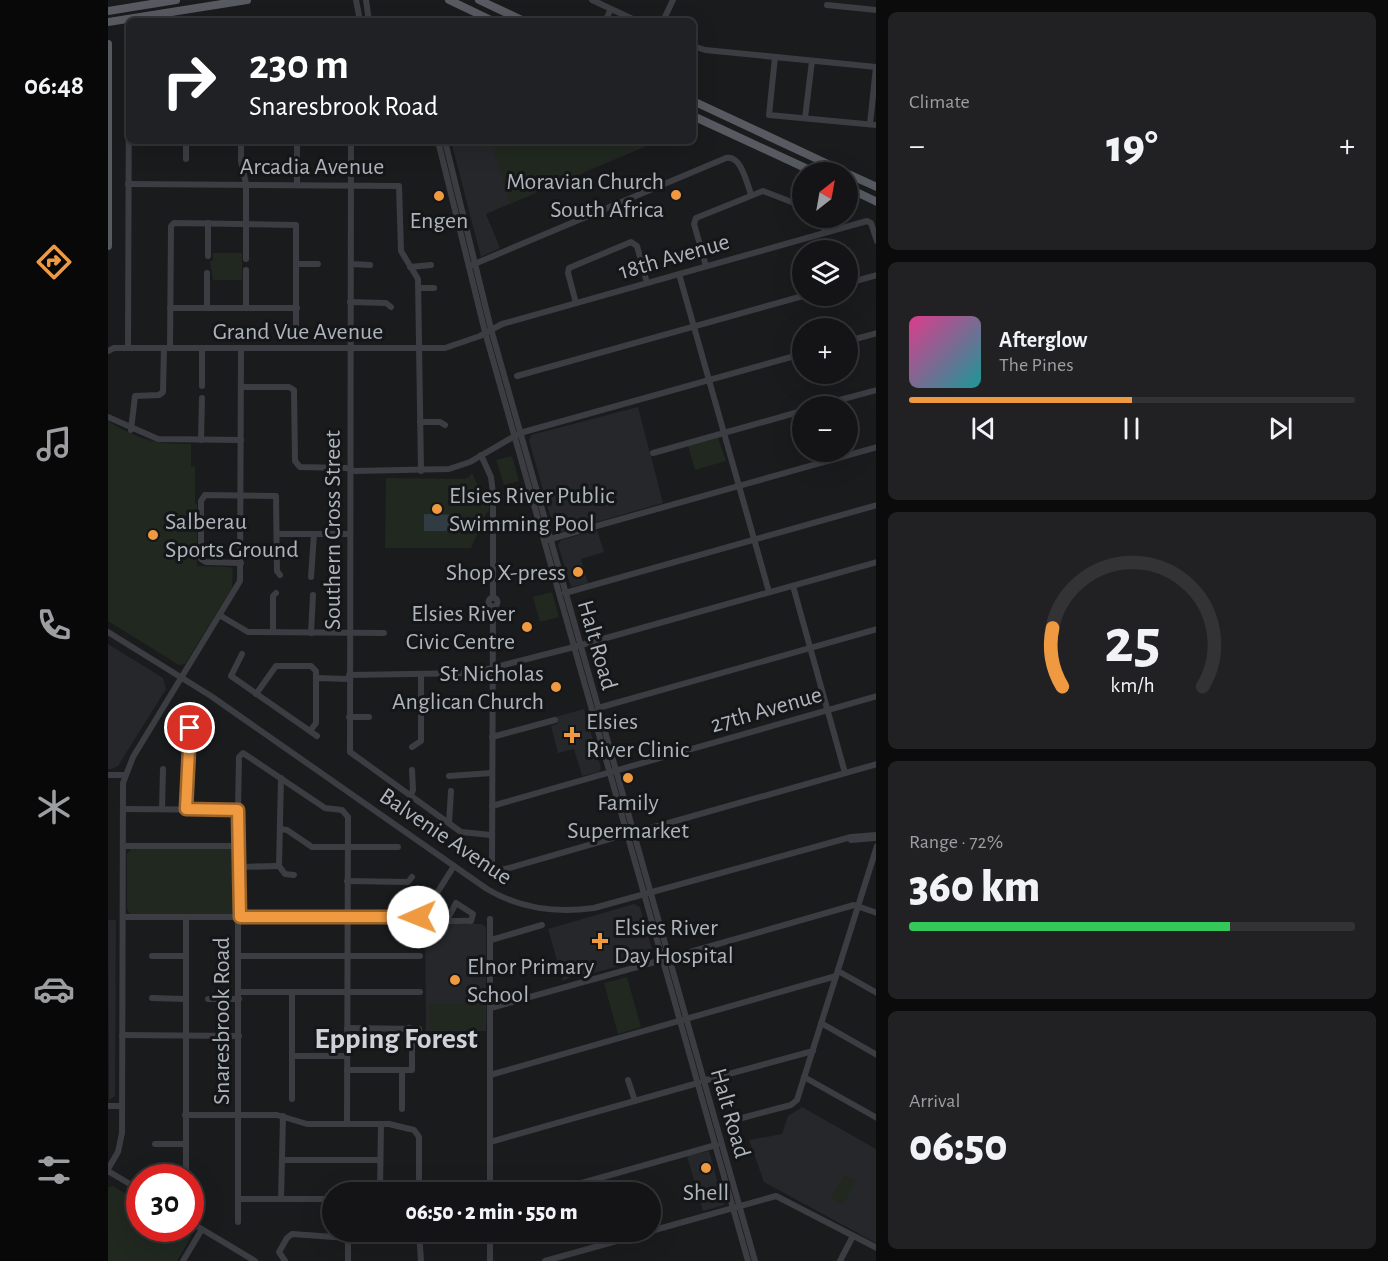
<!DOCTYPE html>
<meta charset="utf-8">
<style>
:root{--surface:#141416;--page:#212123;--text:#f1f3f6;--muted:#9d9ea1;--line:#333335;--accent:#ef9a40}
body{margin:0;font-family:"Alegreya Sans",sans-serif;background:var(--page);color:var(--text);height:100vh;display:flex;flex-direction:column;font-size:22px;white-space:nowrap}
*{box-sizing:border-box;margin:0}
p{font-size:20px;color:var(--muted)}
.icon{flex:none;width:33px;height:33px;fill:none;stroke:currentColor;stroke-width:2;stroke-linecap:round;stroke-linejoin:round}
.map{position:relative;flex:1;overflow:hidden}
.panel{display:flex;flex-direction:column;gap:12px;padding:12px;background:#0b0b0c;width:512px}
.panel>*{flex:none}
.guide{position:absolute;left:18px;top:18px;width:570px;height:126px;border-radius:9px;box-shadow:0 6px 24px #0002,0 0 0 2px var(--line);background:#202124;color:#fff;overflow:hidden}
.needle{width:39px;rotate:31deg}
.fabs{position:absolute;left:684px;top:162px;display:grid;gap:12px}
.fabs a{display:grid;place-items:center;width:66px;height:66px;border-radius:50%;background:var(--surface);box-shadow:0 6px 24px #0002,0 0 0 2px var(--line);font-size:30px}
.speed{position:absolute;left:18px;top:1164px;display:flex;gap:12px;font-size:30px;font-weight:700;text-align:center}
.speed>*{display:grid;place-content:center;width:78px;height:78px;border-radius:50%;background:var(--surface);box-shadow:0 6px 24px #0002,0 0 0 2px var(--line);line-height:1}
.speed .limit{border:9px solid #d22;background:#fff;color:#111}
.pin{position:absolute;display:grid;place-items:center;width:51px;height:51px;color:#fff;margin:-26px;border:3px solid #fff;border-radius:50%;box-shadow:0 2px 6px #0007}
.me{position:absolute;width:66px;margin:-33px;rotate:269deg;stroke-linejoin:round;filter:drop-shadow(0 0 4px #0008)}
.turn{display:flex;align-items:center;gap:21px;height:126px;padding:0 24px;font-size:27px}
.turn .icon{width:78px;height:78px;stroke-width:2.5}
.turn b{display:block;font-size:42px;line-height:51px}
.big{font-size:45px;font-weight:800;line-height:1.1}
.panel .card{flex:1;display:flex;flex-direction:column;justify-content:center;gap:9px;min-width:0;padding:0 21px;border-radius:9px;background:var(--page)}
.panel .dial{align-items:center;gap:0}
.dial svg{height:156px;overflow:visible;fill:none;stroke:var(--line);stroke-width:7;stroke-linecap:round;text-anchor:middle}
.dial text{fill:var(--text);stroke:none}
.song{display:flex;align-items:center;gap:18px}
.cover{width:72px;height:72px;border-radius:9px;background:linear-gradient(135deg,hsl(330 70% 55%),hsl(180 70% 35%))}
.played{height:6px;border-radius:3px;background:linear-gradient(90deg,var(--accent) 50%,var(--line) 50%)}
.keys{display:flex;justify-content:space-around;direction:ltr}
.heat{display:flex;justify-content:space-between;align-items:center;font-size:33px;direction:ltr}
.charge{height:9px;border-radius:4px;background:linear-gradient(90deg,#34c759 72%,var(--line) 0)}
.trip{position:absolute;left:214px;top:1182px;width:339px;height:60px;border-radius:30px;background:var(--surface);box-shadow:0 6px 24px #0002,0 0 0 2px var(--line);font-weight:800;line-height:60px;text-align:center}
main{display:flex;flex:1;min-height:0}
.tabs{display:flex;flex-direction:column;width:108px;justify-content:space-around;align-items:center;background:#080809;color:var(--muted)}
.tabs .icon{width:42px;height:42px}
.tabs .selected{color:var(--accent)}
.tabs b{font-size:27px;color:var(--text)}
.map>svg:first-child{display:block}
.built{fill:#26272a}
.green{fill:#202820}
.water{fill:#303c41}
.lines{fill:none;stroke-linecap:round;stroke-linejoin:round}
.minor{stroke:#3b3d42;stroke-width:6}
.major{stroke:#575b61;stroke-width:8}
.route-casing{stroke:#9b642a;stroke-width:15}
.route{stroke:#ef9a40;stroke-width:10}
.poi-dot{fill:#ef9a40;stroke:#151618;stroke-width:2}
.labels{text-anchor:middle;stroke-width:6;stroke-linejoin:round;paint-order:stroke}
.street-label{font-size:24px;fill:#adb4bc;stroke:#151618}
.poi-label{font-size:24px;fill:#adb4bc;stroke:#151618;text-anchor:start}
.district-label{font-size:30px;font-weight:bold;fill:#ced2d8;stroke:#151618}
</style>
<main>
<nav class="tabs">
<b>06:48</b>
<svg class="icon selected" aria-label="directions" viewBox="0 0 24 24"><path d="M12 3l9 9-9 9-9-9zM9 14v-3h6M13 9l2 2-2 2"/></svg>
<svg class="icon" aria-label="music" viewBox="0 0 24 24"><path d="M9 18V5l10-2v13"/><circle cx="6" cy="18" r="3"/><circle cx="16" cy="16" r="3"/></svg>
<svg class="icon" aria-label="phone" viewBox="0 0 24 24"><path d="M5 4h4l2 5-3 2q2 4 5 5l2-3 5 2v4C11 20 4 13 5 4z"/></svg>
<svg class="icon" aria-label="climate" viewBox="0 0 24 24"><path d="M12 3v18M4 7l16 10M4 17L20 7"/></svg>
<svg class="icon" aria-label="car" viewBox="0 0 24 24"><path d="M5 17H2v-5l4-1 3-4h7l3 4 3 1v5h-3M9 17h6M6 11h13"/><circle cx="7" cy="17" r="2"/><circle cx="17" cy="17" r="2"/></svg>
<svg class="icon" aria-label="filters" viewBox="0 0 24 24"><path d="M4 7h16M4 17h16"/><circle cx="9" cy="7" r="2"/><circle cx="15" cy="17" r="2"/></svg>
</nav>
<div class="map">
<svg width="769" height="1261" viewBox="0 0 769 1261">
<rect width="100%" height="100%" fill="#1a1b1d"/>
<g class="built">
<polygon points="343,141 550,141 378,214 392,248 373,257"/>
<polygon points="530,407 555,503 450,533 446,529 421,440 423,435"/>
<polygon points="489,530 496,552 473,559 480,583 463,587 450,545 453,540"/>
<polygon points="0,644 55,678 58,689 10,766 4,769 0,769"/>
<polygon points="476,709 493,768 491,772 474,776 466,749 450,753 443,726 449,724 447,717"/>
<polygon points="526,904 532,907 545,953 543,957 472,977 464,976 455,981 440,929"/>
<polygon points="0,920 8,920 7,1096 1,1100"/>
<polygon points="321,923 374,924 378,927 378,1031 318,1031 317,927"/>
<polygon points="694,1107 768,1149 768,1243 656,1182 641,1140 674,1134 680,1116"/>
<polygon points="601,1151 616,1205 595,1211 579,1156"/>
</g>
<g class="green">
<polygon points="383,141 547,141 402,204"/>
<polygon points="105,253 134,253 134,280 105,280 102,261 105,261"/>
<path d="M0 421C33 440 45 444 83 444V466L87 467V503L89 504V566L122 567 125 570 124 588 77 664 71 665 0 621Z"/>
<polygon points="610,438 618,461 587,470 580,446"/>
<polygon points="404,456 411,481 396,485 388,460"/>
<polygon points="364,473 379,505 381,505 381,512 379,512 363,548 277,548 278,478 355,479 361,477"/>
<polygon points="444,592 451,617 432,622 425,597"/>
<polygon points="23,849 124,849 128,853 128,911 123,914 22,914 19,909 19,854"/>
<polygon points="519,977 533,1027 510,1034 496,983"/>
<rect x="321" y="1004" width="55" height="26"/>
<polygon points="737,1174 748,1181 735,1205 723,1198"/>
<polygon points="5,1186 31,1202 32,1228 76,1229 82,1232 83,1237 69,1261 0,1261 0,1187"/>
</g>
<polygon class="water" points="316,514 354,515 354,531 316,531"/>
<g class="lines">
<g class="minor">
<polyline points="248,0 252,21"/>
<polyline points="258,0 261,21"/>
<polyline points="484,0 529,21"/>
<polyline points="719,5 769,10"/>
<polyline points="497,21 503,9"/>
<polyline points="555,21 565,0"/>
<polyline points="585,46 597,50 769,67"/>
<polyline points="667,57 661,115 769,125"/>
<polyline points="697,118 704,61"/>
<polyline points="762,124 768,67"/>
<polyline points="133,141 133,161 138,184 138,259"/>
<polyline points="243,141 242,752 353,832 383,835"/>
<polyline points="330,141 377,332 640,1261"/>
<polyline points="337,141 383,329 647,1261"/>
<polyline points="243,142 269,142"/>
<polyline points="78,159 78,141"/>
<polyline points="20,184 291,186 293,251 310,279 313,471"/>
<polyline points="189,184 189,141"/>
<polyline points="713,218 717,232"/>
<polyline points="100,256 100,223"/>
<polyline points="189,264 210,264"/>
<polyline points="243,264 262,265"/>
<path d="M364 265 618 158C633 155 638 181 643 194"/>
<polyline points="598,266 586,224 588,218 655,191 694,206"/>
<polyline points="302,267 323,265"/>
<polyline points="138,270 138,308"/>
<polyline points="571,274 661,592"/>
<polyline points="740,283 769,275"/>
<polyline points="311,288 326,288"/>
<polyline points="242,302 278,303 283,307"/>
<polyline points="468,303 460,273 461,268 523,242 529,246 539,283"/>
<polyline points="62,308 189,308"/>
<polyline points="99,308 99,273"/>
<polyline points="740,341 769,333"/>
<polyline points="20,348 21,69"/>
<polyline points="62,348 63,226 66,223 188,225 188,331"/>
<polyline points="0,351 6,348 337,348 372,336 394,324 759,221 763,223 769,241"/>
<polyline points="409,376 695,296"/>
<polyline points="94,386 94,348"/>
<polyline points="133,387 181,387 186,390 187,461 192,467 238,468 247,471 341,469 362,462 412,433 694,354"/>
<polyline points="709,406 769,390"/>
<polyline points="0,417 50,439 133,440"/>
<polyline points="312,422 332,422 337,425"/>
<polyline points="23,430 27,396 51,395 55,392 56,348"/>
<polyline points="93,440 94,398"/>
<polyline points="545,453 694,411"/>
<polyline points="373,455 383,477 385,493 385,598"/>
<polyline points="170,534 242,534"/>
<polyline points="439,540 769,447"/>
<polyline points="133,563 98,562 93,559 93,501 97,495 168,496 169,571 172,575"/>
<polyline points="203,577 206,534"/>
<polyline points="685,586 737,773"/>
<polyline points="457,593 769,505"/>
<circle cx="385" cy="602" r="4.5"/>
<polyline points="385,607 384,866 389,870 394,870 519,834"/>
<polyline points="113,616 140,632 276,633"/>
<path d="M0 632 103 696 379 889C413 909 447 913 486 908L743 837 769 835"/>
<polyline points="165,632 165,596 168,593"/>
<polyline points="203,633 205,595"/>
<polyline points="134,654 123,676 209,736"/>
<polyline points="241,675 364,673 466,647 769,562"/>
<polyline points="148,694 168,666 203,666 208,671 208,678"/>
<polyline points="490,708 769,629"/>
<polyline points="241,717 261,717"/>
<polyline points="202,731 208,723 208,678 241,679"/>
<polyline points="384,737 447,720"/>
<polyline points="304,747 313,741 313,675"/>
<polyline points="0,775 17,775"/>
<polyline points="341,776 384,773"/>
<polyline points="173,778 171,866 177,874 186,875"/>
<polyline points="302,797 305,790 304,770"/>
<polyline points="384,806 769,696"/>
<polyline points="15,809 130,810"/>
<polyline points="54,809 55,769"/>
<polyline points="78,809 80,733 91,714"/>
<polyline points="341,823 343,791"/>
<polyline points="172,829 179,830 204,847 290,847"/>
<polyline points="525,833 769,764"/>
<polyline points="743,840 769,838"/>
<polyline points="15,846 130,846"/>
<polyline points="131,867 171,866"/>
<polyline points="239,881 300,882 304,877"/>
<path d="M315 914C326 924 349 920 363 921L365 914 348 903 339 920"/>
<polyline points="15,917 307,917 317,912 346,866"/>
<polyline points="383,940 434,925"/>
<polyline points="44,956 78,956"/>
<polyline points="131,956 312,956"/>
<polyline points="561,958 746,905 769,913"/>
<polyline points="730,971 769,993"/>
<polyline points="131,992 312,992"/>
<polyline points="44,998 77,999"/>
<polyline points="100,999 131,999"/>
<polyline points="383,1008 554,960"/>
<polyline points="713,1023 769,1055"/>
<polyline points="239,1028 311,1029"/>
<polyline points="14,1035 131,1036"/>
<polyline points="184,1056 239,1056"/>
<polyline points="239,1070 304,1070 304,1033 301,1028"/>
<polyline points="382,1075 728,976"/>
<polyline points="696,1077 769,1118"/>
<polyline points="520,1080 527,1101"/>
<polyline points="595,1081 705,1051"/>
<polyline points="184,1099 184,992"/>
<polyline points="0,1106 14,1106"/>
<polyline points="294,1109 294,1070"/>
<polyline points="77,1115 169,1115 199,1124 281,1124 306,1130 311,1137 311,1192"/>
<polyline points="630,1119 683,1105 689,1100 769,846"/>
<polyline points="382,1142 590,1083"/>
<polyline points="47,1144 77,1144"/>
<polyline points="174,1160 272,1160"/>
<polyline points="0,1169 10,1152 14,1133 15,783 25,757 132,581 133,349"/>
<polyline points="0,1171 32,1190"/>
<polyline points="78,1178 78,917"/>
<polyline points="272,1192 273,1124"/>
<polyline points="382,1192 382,919"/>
<polyline points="442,1192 608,1145"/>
<polyline points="130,1199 225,1199"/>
<polyline points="173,1199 175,1116"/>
<polyline points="82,1222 147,1261"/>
<polyline points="130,1222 130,810 131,757 135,753 217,808 234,810 240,817 239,1123"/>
<polyline points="543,1231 668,1196 769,1248"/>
<polyline points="240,1232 240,1261"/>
<polyline points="311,1232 313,1261"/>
<polyline points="75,1261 94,1229"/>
<polyline points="177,1261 171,1252 179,1238 184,1234 240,1238"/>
<polyline points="382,1261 382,1232"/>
<polyline points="437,1261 541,1232"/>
<polyline points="732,1261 745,1236"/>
</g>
<g class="major">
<polyline points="341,0 385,21"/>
<polyline points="371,0 416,21"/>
<polyline points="0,11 68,0"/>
<polyline points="0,22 139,0"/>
<polyline points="0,44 0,246"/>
<polyline points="585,101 737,172"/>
<polyline points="585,116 706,172"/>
<polyline points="740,174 769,187"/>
<polyline points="740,188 769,202"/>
</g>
</g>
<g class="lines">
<defs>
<polyline id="route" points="82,728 78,809 130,810 132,917 310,917"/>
</defs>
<use href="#route" class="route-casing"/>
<use href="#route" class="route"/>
</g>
<g class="poi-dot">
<circle cx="568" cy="195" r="6"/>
<circle cx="331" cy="196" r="6"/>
<circle cx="329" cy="509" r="6"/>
<circle cx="45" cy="535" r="6"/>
<circle cx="470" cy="572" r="6"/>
<circle cx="419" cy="627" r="6"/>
<circle cx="448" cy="687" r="6"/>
<path d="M461 726h6v6h6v6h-6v6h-6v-6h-6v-6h6z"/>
<circle cx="520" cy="778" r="6"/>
<path d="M489 932h6v6h6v6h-6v6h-6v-6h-6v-6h6z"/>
<circle cx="347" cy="980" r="6"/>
<circle cx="598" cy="1168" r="6"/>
</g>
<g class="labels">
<g class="street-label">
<text x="204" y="174">Arcadia Avenue</text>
<text transform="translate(566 256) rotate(-16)" y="8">18th Avenue</text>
<text x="190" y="339">Grand Vue Avenue</text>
<text transform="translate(224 530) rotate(-90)" y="8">Southern Cross Street</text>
<text transform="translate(490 645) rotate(74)" y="8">Halt Road</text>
<text transform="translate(658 709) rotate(-16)" y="8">27th Avenue</text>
<text transform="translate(338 836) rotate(34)" y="8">Balvenie Avenue</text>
<text transform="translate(113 1021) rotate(-90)" y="8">Snaresbrook Road</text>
<text transform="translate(623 1113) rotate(74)" y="8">Halt Road</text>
</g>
<g class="poi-label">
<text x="556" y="189" text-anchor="end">Moravian Church<tspan x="556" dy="28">South Africa</tspan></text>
<text x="331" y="228" text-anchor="middle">Engen</text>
<text x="341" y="503">Elsies River Public<tspan x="341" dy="28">Swimming Pool</tspan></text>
<text x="57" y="529">Salberau<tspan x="57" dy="28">Sports Ground</tspan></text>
<text x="458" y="580" text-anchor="end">Shop X-press</text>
<text x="407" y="621" text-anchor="end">Elsies River<tspan x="407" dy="28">Civic Centre</tspan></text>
<text x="436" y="681" text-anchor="end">St Nicholas<tspan x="436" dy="28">Anglican Church</tspan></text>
<text x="478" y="729">Elsies<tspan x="478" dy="28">River Clinic</tspan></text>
<text x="520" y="810" text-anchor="middle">Family<tspan x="520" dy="28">Supermarket</tspan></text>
<text x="506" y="935">Elsies River<tspan x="506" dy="28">Day Hospital</tspan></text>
<text x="359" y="974">Elnor Primary<tspan x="359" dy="28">School</tspan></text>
<text x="598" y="1200" text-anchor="middle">Shell</text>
</g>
<g class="district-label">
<text x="288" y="1048">Epping Forest</text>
</g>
</g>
</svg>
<div class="fabs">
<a><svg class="needle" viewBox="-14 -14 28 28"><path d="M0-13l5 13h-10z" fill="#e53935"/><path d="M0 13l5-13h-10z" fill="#9d9ea1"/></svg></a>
<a><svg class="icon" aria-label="layers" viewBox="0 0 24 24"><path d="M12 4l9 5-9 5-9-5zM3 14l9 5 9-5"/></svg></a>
<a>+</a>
<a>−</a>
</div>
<div class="speed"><div class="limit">30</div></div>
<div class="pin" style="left:82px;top:728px;background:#d93025"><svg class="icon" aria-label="arrive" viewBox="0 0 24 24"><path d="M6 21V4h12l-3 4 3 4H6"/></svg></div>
<svg class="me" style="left:310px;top:917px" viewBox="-20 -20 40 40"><circle r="19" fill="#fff"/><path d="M0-13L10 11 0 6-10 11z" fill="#ef9a40"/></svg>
<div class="trip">06:50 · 2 min · 550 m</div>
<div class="guide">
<div class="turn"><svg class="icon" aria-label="right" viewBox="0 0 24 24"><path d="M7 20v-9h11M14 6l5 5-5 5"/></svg><div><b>230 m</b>Snaresbrook Road</div></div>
</div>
</div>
<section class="panel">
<div class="card"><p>Climate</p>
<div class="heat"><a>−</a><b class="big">19°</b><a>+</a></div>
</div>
<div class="card">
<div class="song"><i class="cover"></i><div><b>Afterglow</b><p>The Pines</p></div></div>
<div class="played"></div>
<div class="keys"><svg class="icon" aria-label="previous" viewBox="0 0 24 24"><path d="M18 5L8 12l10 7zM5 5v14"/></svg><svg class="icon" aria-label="pause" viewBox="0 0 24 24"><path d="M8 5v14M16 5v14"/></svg><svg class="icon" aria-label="next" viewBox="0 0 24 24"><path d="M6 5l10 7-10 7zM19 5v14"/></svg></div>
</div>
<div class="card dial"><svg viewBox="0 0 100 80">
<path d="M14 69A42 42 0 1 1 86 69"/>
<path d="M14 69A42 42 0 0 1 9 39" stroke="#ef9a40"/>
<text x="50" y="56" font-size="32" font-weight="700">25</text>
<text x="50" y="72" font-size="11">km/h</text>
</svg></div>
<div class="card"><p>Range · 72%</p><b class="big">360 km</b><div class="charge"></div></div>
<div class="card"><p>Arrival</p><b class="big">06:50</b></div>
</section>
</main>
